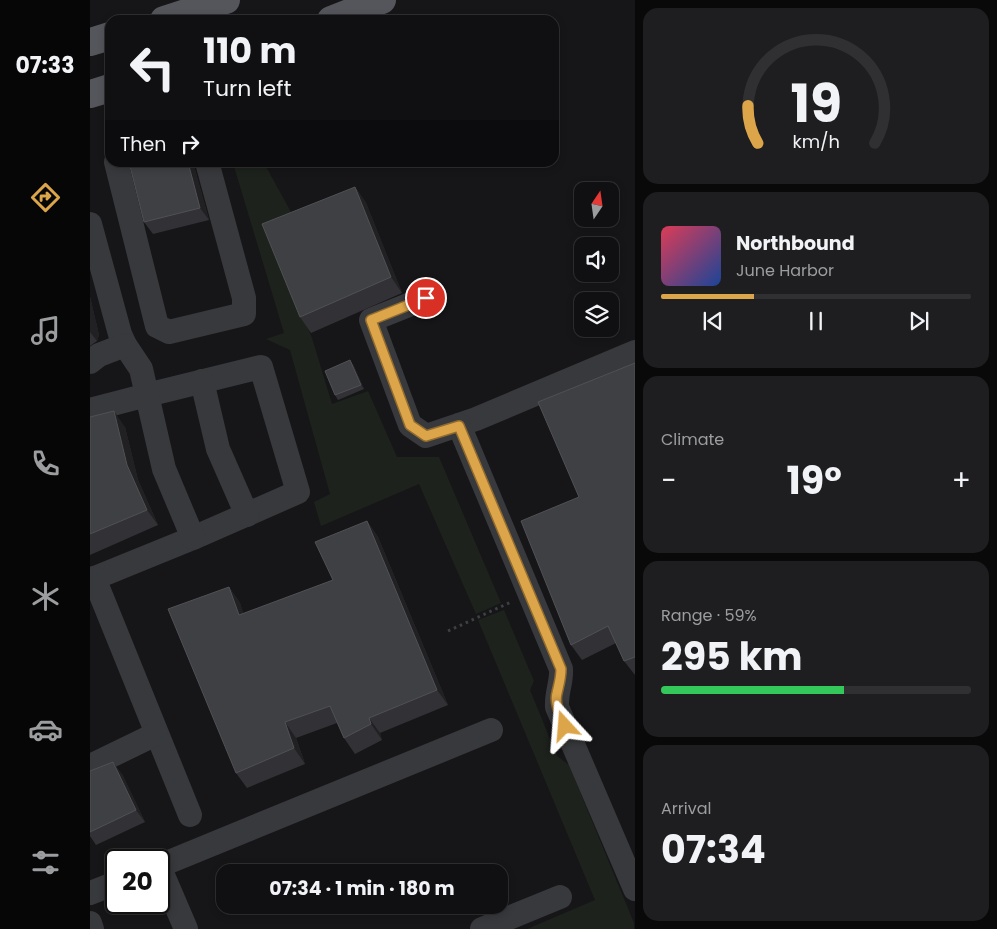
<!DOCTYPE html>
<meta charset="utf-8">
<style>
:root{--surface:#101012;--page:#1e1e20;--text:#f1f3f6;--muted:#9c9d9f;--line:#303032;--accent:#dda549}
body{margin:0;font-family:Poppins,sans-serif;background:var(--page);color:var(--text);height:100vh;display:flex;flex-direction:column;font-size:19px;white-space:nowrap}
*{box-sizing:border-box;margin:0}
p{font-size:16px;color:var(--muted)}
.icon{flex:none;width:28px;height:28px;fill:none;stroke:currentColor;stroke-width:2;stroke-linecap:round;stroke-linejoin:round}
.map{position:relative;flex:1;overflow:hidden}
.details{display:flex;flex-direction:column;gap:8px;padding:8px;background:#09090a;width:362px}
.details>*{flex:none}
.top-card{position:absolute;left:15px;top:15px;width:454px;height:152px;border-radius:15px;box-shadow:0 2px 8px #0003,0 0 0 1px var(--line);background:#101012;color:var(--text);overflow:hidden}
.needle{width:32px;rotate:13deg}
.controls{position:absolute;left:484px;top:182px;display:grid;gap:10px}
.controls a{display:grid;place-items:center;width:45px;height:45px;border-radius:10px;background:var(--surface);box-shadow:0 2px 8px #0003,0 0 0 1px var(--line);font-size:25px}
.speed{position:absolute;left:15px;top:849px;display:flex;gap:10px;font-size:25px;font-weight:700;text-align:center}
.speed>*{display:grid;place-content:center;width:65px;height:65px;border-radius:50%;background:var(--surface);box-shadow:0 2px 8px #0003,0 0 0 1px var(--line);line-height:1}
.speed .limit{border:2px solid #111;border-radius:8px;background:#fff;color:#111}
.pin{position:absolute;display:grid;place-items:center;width:42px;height:42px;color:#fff;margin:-21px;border:2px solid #fff;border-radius:50%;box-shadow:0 1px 5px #0007}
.me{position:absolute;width:55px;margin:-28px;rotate:341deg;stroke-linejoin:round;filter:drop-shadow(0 0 4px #0008)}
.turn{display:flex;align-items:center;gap:18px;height:105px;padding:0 15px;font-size:22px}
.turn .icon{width:65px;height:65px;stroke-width:2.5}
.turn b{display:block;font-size:35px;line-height:42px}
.then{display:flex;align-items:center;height:48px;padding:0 15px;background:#0003;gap:10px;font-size:19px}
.big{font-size:38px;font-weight:700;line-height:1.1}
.details .widget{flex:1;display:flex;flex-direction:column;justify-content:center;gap:8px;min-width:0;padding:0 18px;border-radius:15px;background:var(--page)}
.details .dial{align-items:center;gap:0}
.dial svg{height:130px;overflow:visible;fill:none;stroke:var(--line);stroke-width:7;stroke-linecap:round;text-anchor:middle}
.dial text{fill:var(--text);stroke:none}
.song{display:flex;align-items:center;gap:15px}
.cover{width:60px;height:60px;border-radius:8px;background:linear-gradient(135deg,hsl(350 70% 55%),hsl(220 70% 35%))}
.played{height:5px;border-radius:2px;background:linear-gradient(90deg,var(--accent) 30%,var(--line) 30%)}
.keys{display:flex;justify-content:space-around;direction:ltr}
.heat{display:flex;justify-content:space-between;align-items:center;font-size:28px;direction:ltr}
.charge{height:8px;border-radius:4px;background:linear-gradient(90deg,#34c759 59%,var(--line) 0)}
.trip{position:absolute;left:126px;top:864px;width:292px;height:50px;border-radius:15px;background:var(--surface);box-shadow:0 2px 8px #0003,0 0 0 1px var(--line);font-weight:700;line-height:50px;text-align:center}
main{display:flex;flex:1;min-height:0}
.dock{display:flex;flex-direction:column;width:90px;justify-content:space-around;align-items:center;background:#060607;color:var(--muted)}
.dock .icon{width:35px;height:35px}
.dock .current{color:var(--accent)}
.dock b{font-size:22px;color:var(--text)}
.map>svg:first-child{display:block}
.green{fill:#1d221d}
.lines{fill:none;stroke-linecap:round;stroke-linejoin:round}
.path{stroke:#3e4043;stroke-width:3;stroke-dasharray:2.5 4;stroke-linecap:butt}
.minor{stroke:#38393c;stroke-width:24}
.major{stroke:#54565b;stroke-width:28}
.wall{fill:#323236}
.shaded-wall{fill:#212124}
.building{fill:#3f4043;stroke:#505155}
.route-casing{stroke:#906b2f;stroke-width:12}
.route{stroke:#dda549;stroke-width:9}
</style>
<main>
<nav class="dock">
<b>07:33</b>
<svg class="icon current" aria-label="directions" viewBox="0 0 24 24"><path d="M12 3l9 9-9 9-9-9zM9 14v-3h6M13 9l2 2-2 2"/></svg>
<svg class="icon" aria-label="music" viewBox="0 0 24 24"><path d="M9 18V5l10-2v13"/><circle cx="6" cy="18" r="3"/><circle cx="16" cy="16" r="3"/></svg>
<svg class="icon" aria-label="phone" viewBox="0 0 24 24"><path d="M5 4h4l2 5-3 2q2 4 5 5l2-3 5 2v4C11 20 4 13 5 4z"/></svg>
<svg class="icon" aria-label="climate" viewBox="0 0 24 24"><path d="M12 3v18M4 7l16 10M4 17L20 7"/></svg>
<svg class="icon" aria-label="car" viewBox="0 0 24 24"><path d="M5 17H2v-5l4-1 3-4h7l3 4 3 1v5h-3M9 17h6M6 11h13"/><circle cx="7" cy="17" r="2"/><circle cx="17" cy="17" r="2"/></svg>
<svg class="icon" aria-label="filters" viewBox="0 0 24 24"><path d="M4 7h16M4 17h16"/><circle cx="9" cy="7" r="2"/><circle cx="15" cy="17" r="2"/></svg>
</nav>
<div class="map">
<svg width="545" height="929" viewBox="0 0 545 929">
<rect width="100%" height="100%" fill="#161618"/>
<g class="green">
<polygon points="143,163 174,163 212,232 182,245 222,338 242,404 278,391 307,457 349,457 411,603 386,614 329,484 231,526 224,502 240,494 200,350 176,339 194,333"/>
<polygon points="414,610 444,681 440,690 467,756 479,765 544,923 544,929 437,929 505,900 388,620"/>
</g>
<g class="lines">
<polyline class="path" points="358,631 421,602"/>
<g class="minor">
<polyline points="26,162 67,326 79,332 154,314 154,298 117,162"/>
<polyline points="0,224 30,334 35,345 51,369 57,395 171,367 208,492 103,538 0,580"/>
<polyline points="336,298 281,320 320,425 336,436 386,419 545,352"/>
<polyline points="0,362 9,355 35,345"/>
<polyline points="112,381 128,449 157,515"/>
<polyline points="0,410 57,395 74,469 103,538"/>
<path d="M369 425 471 669C472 682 466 693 467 707L545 889"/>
<polyline points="4,578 100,815"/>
<polyline points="0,766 66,734"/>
<polyline points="69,866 401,730"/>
<polyline points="69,866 96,929"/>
<polyline points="0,893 26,883"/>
<polyline points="0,923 2,929"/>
<polyline points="392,929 470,897"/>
</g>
<g class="major">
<polyline points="74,20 136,0"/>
<polyline points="241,20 292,0"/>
<polyline points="0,42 20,36"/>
<polyline points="0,94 20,88"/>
</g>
</g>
<g class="wall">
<polygon points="104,166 119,220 63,234 54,222"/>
<polygon points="265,187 276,203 312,293 221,333 210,317"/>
<polygon points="0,297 9,335 7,341 0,346"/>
<polygon points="545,363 545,675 534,661 526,643 492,660 481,645 489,497"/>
<polygon points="263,364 274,389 248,400 245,395"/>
<polygon points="0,417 35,427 48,480 68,525 0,555"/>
<polygon points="277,521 288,537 358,705 290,733 292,740 265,754 254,738 247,723 206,738 215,764 157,788 146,773 139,587 150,603 153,614 243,580"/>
<polygon points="0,771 32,774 55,822 6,845 0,836"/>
</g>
<g class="shaded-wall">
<polygon points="98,162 104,162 104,166 119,220 110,208"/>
<polygon points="265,187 276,203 312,293 301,277"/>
<polygon points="0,297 9,335 7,341 0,332"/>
<polygon points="260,360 263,364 274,389 271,385"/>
<polygon points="24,411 35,427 48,480 68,525 57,510 37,465"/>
<polygon points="277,521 288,537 358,705 347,690"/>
<polygon points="139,587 150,603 160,631 149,615"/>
<polygon points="279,718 290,733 292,740 281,724"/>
<polygon points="195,722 206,738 215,764 204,748"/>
<polygon points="23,762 32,774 55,822 46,810"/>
</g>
<g class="building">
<polygon points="39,162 98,162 110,208 54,222"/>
<polygon points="265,187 301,277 210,317 172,224"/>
<polygon points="260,360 271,385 245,395 235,371"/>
<polygon points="545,363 545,657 534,661 518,626 481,645 431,521 489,497 448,402"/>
<polygon points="24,411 37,465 57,510 0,534 0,417"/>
<polygon points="277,521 347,690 279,718 281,724 254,738 240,706 195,722 204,748 146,773 78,609 139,587 149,615 243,580 225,542"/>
<polygon points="23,762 46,810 0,832 0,771"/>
</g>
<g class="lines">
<defs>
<path id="route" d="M336 298 281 320 320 425 336 436 369 426 471 669C471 678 469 684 467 693 464 704 471 716 475 726"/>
</defs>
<use href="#route" class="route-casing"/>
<use href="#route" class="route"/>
</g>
</svg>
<div class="controls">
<a><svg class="needle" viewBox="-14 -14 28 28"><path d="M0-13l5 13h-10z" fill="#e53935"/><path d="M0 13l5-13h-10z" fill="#9c9d9f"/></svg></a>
<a><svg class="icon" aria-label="sound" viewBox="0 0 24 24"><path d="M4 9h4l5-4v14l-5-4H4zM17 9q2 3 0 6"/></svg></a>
<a><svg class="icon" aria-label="layers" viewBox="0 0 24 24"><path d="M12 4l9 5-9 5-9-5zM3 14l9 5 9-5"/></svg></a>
</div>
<div class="speed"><div class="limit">20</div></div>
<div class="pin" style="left:336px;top:298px;background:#d93025"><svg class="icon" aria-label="arrive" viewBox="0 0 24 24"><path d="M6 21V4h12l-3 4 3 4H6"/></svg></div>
<svg class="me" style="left:475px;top:726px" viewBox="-20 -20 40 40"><path d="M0-17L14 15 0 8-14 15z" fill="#dda549" stroke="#fff" stroke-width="4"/></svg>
<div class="trip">07:34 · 1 min · 180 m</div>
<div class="top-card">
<div class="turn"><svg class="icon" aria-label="left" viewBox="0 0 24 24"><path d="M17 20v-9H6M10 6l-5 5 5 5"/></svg><div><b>110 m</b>Turn left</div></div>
<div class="then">Then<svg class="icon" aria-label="right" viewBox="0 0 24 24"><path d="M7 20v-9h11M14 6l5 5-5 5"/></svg></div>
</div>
</div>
<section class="details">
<div class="widget dial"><svg viewBox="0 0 100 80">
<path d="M14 69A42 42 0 1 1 86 69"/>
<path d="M14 69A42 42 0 0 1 8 46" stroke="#dda549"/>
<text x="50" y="56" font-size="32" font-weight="700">19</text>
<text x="50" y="72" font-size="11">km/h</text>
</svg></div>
<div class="widget">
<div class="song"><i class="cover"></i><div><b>Northbound</b><p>June Harbor</p></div></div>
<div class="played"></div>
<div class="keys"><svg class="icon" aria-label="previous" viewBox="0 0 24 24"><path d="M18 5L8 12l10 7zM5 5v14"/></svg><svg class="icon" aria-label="pause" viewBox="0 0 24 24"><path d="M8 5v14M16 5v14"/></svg><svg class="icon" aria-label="next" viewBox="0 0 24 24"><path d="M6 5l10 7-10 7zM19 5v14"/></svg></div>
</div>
<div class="widget"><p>Climate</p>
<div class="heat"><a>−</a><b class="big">19°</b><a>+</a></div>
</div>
<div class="widget"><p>Range · 59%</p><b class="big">295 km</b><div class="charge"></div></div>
<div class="widget"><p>Arrival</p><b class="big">07:34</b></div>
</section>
</main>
